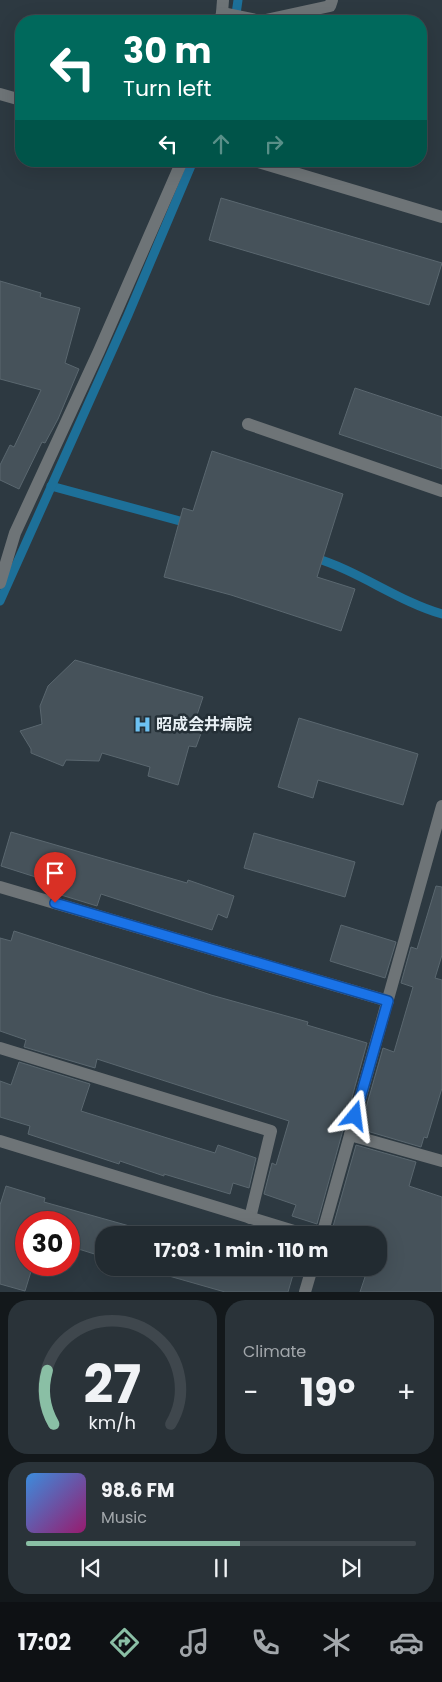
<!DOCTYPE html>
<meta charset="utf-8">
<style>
:root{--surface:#222b31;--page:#2a3339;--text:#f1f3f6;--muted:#a2a7ab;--line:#3f474d;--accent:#8abfa5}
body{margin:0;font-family:Poppins,"Noto Sans JP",sans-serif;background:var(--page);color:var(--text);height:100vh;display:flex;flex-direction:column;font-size:19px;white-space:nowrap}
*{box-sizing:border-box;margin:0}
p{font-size:16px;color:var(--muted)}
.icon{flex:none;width:28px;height:28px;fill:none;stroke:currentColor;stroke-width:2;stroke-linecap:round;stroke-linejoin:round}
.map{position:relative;height:1292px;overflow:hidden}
.drawer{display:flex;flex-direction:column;gap:8px;padding:8px;background:#13181b;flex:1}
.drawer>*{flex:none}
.banner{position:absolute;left:15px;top:15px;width:412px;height:152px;border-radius:20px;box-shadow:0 5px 20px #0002,0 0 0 1px var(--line);background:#00695c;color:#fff;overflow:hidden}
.speed{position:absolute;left:15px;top:1211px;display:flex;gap:10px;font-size:25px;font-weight:700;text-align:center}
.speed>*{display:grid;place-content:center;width:65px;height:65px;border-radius:50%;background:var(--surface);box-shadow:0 5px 20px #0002,0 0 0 1px var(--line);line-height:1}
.speed .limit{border:8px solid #d22;background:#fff;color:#111}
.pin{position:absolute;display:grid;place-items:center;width:42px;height:42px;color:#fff;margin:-51px -21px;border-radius:50% 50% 50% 0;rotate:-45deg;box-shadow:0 0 5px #0007}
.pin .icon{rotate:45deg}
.me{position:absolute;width:55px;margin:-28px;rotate:16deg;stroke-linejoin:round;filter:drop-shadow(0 0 4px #0008)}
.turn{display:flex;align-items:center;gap:18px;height:105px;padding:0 25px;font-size:22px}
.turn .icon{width:65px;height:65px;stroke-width:2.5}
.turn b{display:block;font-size:35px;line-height:42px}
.lanes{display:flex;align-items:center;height:48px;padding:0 25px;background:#0003;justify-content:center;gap:25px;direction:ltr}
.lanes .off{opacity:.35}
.big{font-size:38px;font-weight:700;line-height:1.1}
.drawer .widget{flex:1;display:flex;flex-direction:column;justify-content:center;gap:8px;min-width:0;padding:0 18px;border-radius:20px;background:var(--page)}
.drawer .dial{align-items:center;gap:0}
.dial svg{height:130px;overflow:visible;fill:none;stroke:var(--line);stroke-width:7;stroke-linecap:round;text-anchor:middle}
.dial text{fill:var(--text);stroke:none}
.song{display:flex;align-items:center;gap:15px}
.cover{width:60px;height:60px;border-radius:8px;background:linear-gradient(135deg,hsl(210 70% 55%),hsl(320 70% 35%))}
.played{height:5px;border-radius:2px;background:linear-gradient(90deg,var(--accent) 55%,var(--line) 55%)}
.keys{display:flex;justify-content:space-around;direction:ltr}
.heat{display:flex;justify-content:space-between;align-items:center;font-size:28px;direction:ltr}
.drawer .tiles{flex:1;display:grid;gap:8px;grid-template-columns:1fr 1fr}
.widget:last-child{grid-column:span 2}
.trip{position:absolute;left:95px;top:1226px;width:292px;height:50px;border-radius:20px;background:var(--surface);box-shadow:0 5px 20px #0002,0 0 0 1px var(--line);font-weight:700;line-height:50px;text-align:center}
.tabs{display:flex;height:80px;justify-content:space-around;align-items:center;background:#0e1114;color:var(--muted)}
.tabs .icon{width:35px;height:35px}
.tabs .active{color:var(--accent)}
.tabs b{font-size:22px;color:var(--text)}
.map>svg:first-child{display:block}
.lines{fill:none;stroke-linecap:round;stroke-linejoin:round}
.stream{stroke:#1d7099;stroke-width:9}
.building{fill:#46525a;stroke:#5a676f}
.minor{stroke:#6e7477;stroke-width:12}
.route-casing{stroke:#114b97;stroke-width:12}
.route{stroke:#1a73e8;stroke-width:9}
.labels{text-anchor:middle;stroke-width:5;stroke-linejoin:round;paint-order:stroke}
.poi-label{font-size:16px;font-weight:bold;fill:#e9f0f5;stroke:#242f36;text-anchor:start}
</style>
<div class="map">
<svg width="442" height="1292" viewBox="0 0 442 1292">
<rect width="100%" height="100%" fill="#2d3941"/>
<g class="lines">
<g class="stream">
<polyline points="235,21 238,0"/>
<polyline points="51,486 191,524"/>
<path d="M312 557C358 570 397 601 442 614"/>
<polyline points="0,601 128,315 193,161"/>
</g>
</g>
<g class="building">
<polygon points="221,198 442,263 429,305 209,240"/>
<polygon points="0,281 41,293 40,297 80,308 65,363 79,369 58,419 45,443 42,442 19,489 0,480 0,465 10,445 14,447 41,390 0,379"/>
<polygon points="355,388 442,417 442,469 339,434"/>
<polygon points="212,451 343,494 317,577 355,589 341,631 231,595 164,577 183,508 193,511"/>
<polygon points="75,660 203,697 194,724 203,728 196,747 189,746 178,785 148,776 150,767 102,753 99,761 66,760 63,766 31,753 31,749 20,731 42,724 40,706 48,686"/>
<polygon points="299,718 418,754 403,805 318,780 313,798 278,787"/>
<polygon points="11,832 187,883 188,880 234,896 227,918 218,914 212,930 101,894 97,906 61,895 64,886 1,866"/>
<polygon points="254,833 355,862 345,897 244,868"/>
<polygon points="436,886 442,887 442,955 435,978 442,980 442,1088 427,1138 424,1137 421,1147 360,1129 383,1048 394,1052 413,987 401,983 411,947 417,949"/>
<polygon points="341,925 396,942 385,978 330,961"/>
<polygon points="14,931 211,995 308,1022 307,1025 367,1043 317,1224 292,1216 296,1205 264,1194 272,1163 276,1165 289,1121 97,1059 95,1068 24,1047 26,1040 0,1031 0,938 11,941"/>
<polygon points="19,1062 90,1084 81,1111 215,1153 218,1145 256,1158 249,1188 233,1183 230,1194 164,1174 164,1176 120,1161 119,1164 28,1134 30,1126 0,1117 0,1081 11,1085"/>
<polygon points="356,1145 416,1162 409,1186 442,1197 442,1292 360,1292 368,1268 379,1268 379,1235 346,1235 332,1230"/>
<polygon points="6,1186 45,1198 44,1202 133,1227 133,1230 151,1235 104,1235 104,1257 69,1246 69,1222 26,1222 26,1265 33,1265 25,1291 0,1284 0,1205"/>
<polygon points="141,1268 295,1268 288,1292 225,1292"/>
</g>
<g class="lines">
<g class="minor">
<polyline points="222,13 223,0"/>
<polyline points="220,21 222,13 261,21"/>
<polyline points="261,21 330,6 332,0"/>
<polyline points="0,94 21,100"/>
<polyline points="255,161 442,217"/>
<polyline points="248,424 442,491"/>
<polyline points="0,583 15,533 99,351 182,161"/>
<polyline points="0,887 388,1001"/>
<polyline points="0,1048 271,1131 250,1218"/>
<polyline points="350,1135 442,1161"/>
<polyline points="0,1141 307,1235"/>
<polyline points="322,1235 442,806"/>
<polyline points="305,1292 312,1268"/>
</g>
</g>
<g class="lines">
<defs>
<polyline id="route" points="55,903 388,1001 355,1116"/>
</defs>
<use href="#route" class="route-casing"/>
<use href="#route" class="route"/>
</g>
<defs>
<symbol id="hospital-bare" viewBox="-9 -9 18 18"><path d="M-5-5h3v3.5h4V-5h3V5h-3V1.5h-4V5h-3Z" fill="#6dc2f3" stroke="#242f36" stroke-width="2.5" paint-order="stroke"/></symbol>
</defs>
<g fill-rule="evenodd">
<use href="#hospital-bare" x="130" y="712" width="25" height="25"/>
</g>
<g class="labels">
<g class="poi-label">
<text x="156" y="730">昭成会井病院</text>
</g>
</g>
</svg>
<div class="speed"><div class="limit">30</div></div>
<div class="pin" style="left:55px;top:903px;background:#d93025"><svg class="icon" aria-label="arrive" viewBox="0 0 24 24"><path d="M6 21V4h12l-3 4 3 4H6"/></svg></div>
<svg class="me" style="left:355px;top:1116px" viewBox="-20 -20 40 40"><path d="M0-17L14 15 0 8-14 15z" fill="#1a73e8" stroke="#fff" stroke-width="4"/></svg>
<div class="trip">17:03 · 1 min · 110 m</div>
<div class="banner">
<div class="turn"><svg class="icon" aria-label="left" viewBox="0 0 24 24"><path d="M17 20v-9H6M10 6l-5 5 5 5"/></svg><div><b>30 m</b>Turn left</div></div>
<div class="lanes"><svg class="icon" aria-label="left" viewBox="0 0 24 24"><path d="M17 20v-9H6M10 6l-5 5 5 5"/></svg><svg class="icon off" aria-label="ahead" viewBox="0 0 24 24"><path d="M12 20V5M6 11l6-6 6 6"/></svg><svg class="icon off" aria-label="right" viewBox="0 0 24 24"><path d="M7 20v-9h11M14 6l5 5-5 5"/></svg></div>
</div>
</div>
<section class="drawer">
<div class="tiles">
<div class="widget dial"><svg viewBox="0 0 100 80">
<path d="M14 69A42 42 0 1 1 86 69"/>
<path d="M14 69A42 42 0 0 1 10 36" stroke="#8abfa5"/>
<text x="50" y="56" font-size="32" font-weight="700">27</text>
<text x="50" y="72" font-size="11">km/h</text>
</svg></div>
<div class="widget"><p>Climate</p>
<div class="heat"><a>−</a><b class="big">19°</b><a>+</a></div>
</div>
<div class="widget">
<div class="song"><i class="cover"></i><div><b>98.6 FM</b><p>Music</p></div></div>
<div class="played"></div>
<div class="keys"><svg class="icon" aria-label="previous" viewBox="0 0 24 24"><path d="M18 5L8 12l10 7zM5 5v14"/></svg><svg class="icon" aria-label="pause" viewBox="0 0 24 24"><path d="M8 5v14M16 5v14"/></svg><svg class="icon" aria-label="next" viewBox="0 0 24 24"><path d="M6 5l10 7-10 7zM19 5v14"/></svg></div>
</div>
</div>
</section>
<nav class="tabs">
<b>17:02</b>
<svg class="icon active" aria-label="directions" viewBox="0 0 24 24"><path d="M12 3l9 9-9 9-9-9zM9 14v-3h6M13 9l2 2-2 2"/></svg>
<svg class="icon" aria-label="music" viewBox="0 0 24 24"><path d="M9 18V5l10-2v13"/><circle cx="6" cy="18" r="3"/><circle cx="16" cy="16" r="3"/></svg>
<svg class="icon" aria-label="phone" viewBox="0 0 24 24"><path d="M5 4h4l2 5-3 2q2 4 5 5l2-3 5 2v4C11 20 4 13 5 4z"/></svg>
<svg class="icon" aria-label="climate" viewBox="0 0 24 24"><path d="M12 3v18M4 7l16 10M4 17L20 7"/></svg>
<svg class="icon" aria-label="car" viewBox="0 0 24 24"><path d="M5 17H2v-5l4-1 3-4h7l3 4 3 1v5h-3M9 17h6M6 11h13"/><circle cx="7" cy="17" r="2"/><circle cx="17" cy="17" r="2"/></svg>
</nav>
